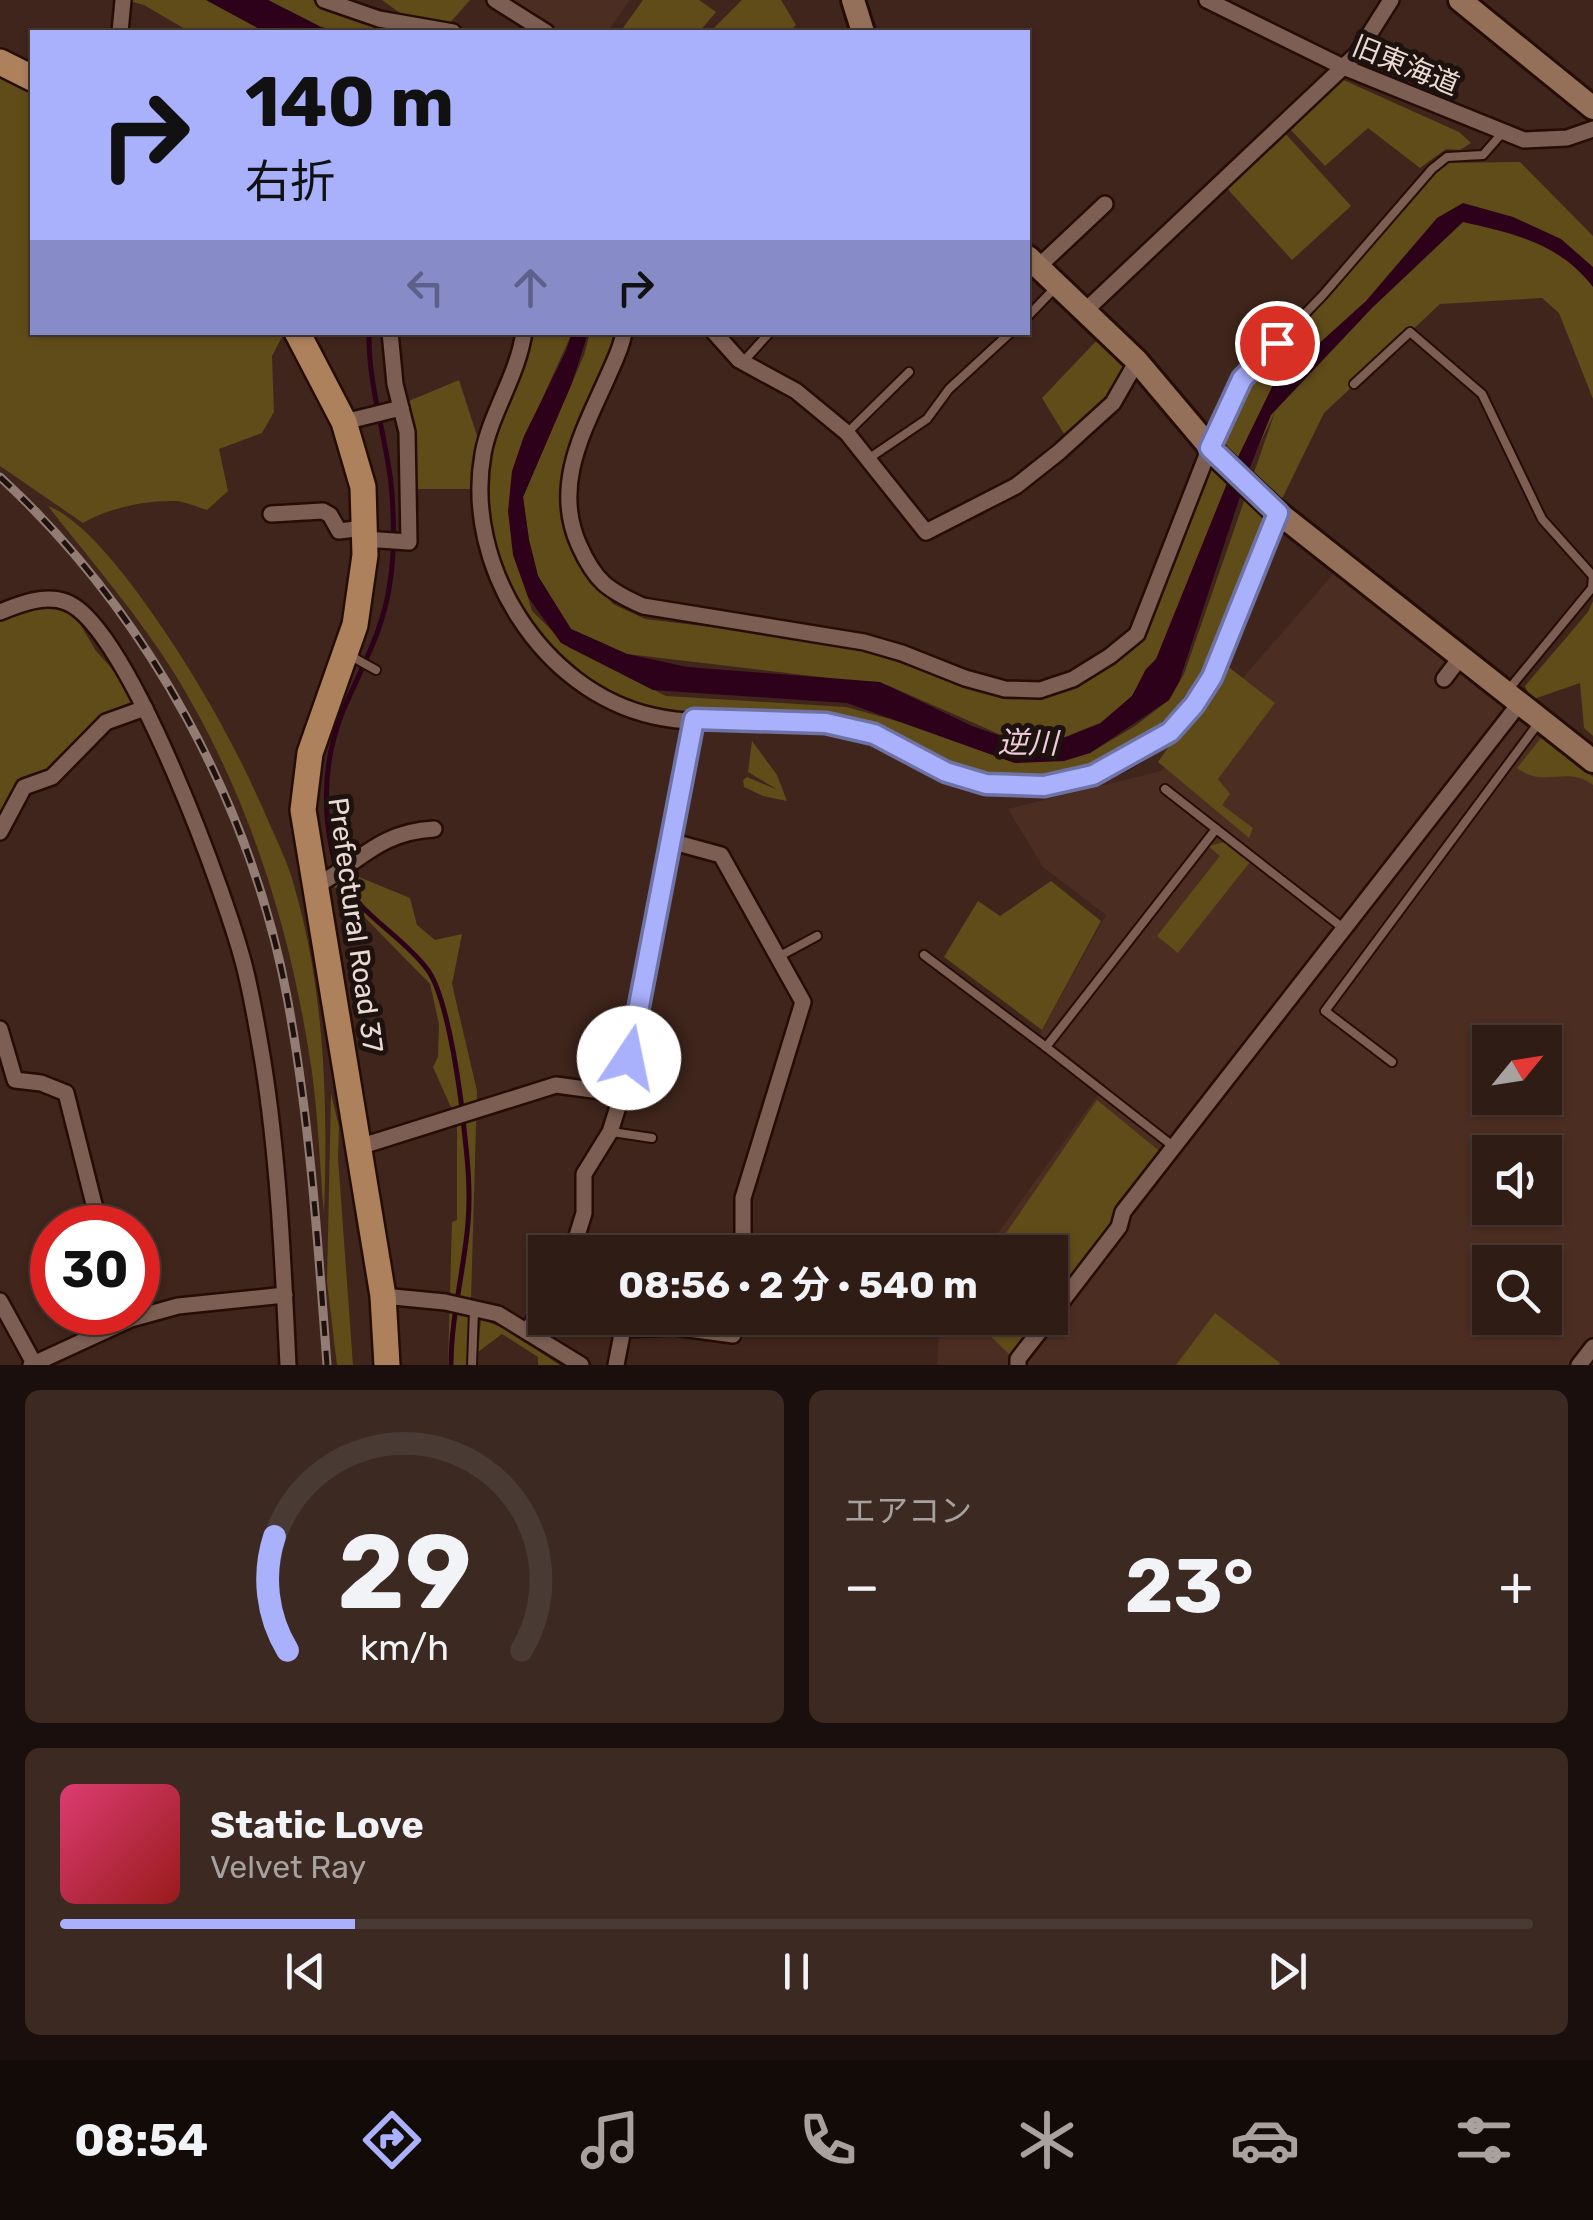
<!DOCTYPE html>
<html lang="ja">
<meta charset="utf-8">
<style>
:root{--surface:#2f1c15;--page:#3b2922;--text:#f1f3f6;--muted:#a7a1a0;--line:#4a3a34;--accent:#a9b0fc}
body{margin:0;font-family:Rubik,"Noto Sans JP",sans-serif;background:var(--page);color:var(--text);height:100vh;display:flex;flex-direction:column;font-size:38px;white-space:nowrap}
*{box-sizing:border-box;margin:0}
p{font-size:32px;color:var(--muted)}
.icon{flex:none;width:55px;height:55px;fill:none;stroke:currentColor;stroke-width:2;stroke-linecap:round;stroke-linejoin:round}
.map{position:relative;height:1365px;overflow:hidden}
.details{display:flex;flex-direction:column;gap:25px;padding:25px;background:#1a0f0c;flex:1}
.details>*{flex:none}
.hud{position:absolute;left:30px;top:30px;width:1000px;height:305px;border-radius:0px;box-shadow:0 2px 8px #0004,0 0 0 2px var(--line);background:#a9b0fc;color:#111;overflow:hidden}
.needle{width:65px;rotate:60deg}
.controls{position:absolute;left:1472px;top:1025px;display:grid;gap:20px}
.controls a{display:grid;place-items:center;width:90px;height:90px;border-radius:0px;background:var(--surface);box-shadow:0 2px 8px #0004,0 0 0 2px var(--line);font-size:50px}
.speed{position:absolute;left:30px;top:1205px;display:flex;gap:20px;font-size:50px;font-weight:700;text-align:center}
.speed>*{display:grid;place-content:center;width:130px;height:130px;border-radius:50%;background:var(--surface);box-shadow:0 2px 8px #0004,0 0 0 2px var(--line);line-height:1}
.speed .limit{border:15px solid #d22;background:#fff;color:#111}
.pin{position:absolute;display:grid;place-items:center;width:85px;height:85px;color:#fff;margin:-42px;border:5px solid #fff;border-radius:50%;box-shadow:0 2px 10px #0007}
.me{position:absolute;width:110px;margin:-55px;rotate:11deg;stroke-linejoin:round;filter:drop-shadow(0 0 8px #0008)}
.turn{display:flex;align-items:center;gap:35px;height:210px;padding:0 50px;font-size:45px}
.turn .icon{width:130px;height:130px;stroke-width:2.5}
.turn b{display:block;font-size:70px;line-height:85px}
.lanes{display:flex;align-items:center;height:95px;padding:0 50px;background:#0003;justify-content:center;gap:50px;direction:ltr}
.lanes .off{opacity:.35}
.big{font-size:75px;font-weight:700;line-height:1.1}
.details .card{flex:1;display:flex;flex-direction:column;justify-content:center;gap:15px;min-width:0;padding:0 35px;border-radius:15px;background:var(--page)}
.details .dial{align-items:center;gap:0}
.dial svg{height:260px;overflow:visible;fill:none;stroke:var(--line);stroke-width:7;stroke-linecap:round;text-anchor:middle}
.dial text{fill:var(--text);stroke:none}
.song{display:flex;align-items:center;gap:30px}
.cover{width:120px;height:120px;border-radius:15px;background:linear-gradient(135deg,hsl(340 70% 55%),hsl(0 70% 35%))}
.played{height:10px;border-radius:5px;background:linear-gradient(90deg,var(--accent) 20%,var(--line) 20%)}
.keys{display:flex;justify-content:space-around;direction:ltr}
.heat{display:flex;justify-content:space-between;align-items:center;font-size:55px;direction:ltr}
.details .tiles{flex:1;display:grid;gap:25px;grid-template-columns:1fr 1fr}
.card:last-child{grid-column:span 2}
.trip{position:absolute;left:528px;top:1235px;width:540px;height:100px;border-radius:0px;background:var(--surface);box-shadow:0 2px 8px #0004,0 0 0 2px var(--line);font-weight:700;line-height:100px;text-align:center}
.tab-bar{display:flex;height:160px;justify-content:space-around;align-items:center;background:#130b08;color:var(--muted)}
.tab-bar .icon{width:70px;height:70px}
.tab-bar .current{color:var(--accent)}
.tab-bar b{font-size:45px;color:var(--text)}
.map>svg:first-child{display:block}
.built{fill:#4c2d21;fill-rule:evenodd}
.green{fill:#604c19}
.water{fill:#2c0119}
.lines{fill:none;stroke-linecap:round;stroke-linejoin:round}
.stream{stroke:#2c0119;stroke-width:5}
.lane-casing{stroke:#250d06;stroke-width:12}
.street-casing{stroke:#250d06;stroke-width:20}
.secondary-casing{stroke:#250d06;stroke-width:28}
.primary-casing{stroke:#250d06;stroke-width:30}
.lane{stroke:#7c5e53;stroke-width:8}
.street{stroke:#7c5e53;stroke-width:15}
.secondary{stroke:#957058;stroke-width:22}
.primary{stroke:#ae815d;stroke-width:25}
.rail-casing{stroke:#927c74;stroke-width:9}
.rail{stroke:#1d120d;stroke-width:5;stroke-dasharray:15;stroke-linecap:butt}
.route-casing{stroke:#6e72a4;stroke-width:25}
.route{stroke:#a9b0fc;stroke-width:18}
.labels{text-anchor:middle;stroke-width:10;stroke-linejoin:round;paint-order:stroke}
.street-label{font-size:28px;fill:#ebd9d3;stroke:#1d120d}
.water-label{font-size:30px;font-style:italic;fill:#f3cadb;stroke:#1d120d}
</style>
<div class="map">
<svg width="1593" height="1365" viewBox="0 0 1593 1365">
<rect width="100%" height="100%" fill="#3f251c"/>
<g class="built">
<polygon points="511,0 630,0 607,32 559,32"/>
<path d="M1336 571 1593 768V1365H937L940 1318H1050V1252H984L1105 1085 1040 1034 1106 915 1043 867 1008 809 1161 771ZM1490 1042H1545V1098H1490ZM1490 1152H1545V1208H1490ZM1490 1262H1545V1318H1490Z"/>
</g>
<g class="green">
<polygon points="126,0 206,0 265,32 190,32 144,5"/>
<polygon points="268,0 312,0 379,25 416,32 339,32 321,27"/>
<polygon points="382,0 470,0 448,25 400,13"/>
<polygon points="643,0 699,0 716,12 699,32 620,32"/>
<polygon points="742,0 781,0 796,25 789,32 711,31"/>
<path d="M0 72 32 91V332H281L283 335 272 356 274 412 262 433 219 449 228 491 207 510C197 507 186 502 176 501 147 500 108 508 83 523L0 466Z"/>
<polygon points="1339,78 1459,132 1471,143 1460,150 1446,149 1420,168 1368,128 1325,166 1289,128"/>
<polygon points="1283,131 1351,206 1292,260 1224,185"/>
<polygon points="1520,162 1593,236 1593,399 1559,313 1542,298 1440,304 1324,413 1274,515 1211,674 1167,731 1093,773 1051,782 982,780 818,718 661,710 629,705 582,678 548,647 510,595 499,572 483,494 487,452 513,394 528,351 529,333 572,333 543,397 512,541 532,611 570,648 666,696 846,707 908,724 1015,763 1090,753 1135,726 1169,700 1184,674 1275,412 1156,659 1132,696 1100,723 1060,739 1015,741 887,685 627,654 571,629 538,576 529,540 523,497 584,355 590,333 619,333 561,479 571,546 613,604 645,619 833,642 991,691 1029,698 1071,685 1139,638 1242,379 1438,163"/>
<polygon points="1100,337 1128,364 1105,401 1066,437 1042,398"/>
<polygon points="459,380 479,442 473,489 417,489 409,401"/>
<path d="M48 506C84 519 130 581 152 613 197 677 236 746 267 818 277 841 289 865 295 889 325 994 328 1105 324 1214 319 1159 318 1101 308 1047 287 917 245 789 176 676 139 616 91 561 48 506Z"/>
<polygon points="1593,601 1593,736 1584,728 1580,683 1531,700 1525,686 1588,612"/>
<polygon points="67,602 96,651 141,701 104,715 52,777 24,787 0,827 0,614"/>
<polygon points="1226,665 1275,703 1218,779 1230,794 1222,805 1253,828 1249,838 1158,762"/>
<path d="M1541 738 1593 777V785C1566 765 1545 789 1517 768Z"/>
<polygon points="752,741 777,775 787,801 763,796 744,787 743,780 747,777 778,790 748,772"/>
<polygon points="1225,842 1250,862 1178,953 1157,936 1220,856 1208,846"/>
<polygon points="354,875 410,898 417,925 435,940 462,934 452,984 477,1091 471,1300 478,1365 448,1365 452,1222 457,1220 457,1121 433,1067 438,1057 439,1024 430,984 332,884"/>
<polygon points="1051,881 1101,921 1042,1030 944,957 978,901 1000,916"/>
<polygon points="331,1093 339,1127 338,1158 353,1365 337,1365 327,1282"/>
<polygon points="1097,1100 1163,1154 1050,1317 1050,1252 993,1252"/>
<polygon points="1215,1313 1280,1363 1279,1365 1176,1365"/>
<polygon points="972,1318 1050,1318 1018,1363"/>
<polygon points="481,1319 503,1328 560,1365 538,1365 538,1357 502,1334 478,1352"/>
</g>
<g class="water">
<polygon points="206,0 268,0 321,27 339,32 265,32"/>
<path d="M1463 203 1513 217 1561 239 1593 267V287C1559 243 1515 234 1463 222L1372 308 1271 415 1248 472 1179 682 1169 700 1090 753 1064 761 1015 763 847 703 653 690 561 643 528 597 513 555 508 511 512 471 524 436 566 351 572 333H588L572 383 523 497 529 540 538 576 571 629 627 654 687 667 880 682 972 726 1015 741 1061 739 1101 723 1132 696 1146 669 1156 659 1236 461 1273 385 1366 301 1437 218Z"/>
</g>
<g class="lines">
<g class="stream">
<path d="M369 332C368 385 385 432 391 483 394 515 395 551 390 582 384 630 361 668 343 711 323 760 322 809 334 860 345 908 399 931 427 969 446 993 458 1077 462 1109"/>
<path d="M451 1365C451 1317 464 1271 468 1223 471 1188 467 1154 463 1120"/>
</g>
<defs>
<g id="lane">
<polyline points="1028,316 1055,288"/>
<polyline points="743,362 770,332"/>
<polyline points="1354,384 1410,332 1482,394 1542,519 1593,576 1592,588 1509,689"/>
<polyline points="848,432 909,372"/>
<polyline points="1212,444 1242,379 1323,295 1432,169 1447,157 1483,155 1503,132"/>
<polyline points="868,459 927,419 949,389 1011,332"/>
<polyline points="349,655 376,670"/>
<polyline points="1165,789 1343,928"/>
<polyline points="924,955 1046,1047"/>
<polyline points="778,957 817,936"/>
<polyline points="1392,1062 1325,1011 1540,721"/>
<polyline points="612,1132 652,1138"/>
<polyline points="1174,1147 1046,1047 1216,829"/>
<polyline points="573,1248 624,1252"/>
<polyline points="472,1365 474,1310"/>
</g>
<g id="street">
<polyline points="324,0 379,19 453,32"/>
<polyline points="495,0 546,32"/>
<polyline points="1207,0 1341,66 1524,140 1567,138 1593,129"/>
<polyline points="120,32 123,0"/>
<polyline points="1038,267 1105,204"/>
<polyline points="1086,310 1357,54 1391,0"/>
<path d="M524 332C518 375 490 414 483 454 463 565 542 691 653 716 709 729 770 715 827 723 888 732 925 769 982 783 1010 790 1044 786 1072 780 1208 750 1234 625 1278 513"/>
<path d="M624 332C622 347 614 362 608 376 584 430 552 485 579 545 595 581 607 590 643 606L864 642 902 653 965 678 1005 689 1040 690 1073 679 1110 656 1137 634 1210 447"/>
<polyline points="714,332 739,360 796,391 847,433 926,532 1016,486 1059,452 1113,403 1137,361"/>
<polyline points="344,422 401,408"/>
<polyline points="271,514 323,511 330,515 339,531 364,528"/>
<polyline points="364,539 409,542 407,432 395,384 390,332"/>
<path d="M0 612C20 604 44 594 66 602 128 624 230 904 246 973 253 1002 258 1032 263 1062 279 1163 283 1263 288 1365"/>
<polyline points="1444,679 1460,658"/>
<polyline points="0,832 24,787 52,777 106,722 145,708"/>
<polyline points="670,841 721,855 803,1002 743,1198 743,1252"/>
<path d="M316 886C361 861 379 832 434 829"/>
<polyline points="0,1029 15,1080 41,1083 66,1093 100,1228"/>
<polyline points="359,1147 556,1085 622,1094"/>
<polyline points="572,1252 584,1213 584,1174 610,1132 622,1094 694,719"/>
<polyline points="383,1296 445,1302 498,1314 581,1365"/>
<polyline points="0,1301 35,1365"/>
<polyline points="1050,1317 1119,1227 1123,1212 1519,704"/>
<polyline points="527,1331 545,1305"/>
<polyline points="31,1365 131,1319 178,1306 285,1295"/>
<polyline points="616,1365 623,1329 674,1327 733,1335 737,1318"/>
<polyline points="1018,1365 1018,1359 1050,1318"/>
<polyline points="1579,1365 1593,1347"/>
</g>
<g id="secondary">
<polyline points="853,0 863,32"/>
<polyline points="1460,0 1593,108"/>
<polyline points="1028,257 1137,361 1218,457 1271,507 1593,761"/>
</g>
<g id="primary">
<polyline points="0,62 32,78"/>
<polyline points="297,332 344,422 363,487 365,555 355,625 310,753 303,810 383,1296 387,1365"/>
</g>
</defs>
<use href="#lane" class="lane-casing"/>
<use href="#street" class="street-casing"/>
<use href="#secondary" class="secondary-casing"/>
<use href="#primary" class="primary-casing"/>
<use href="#lane" class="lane"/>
<use href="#street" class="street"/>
<use href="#secondary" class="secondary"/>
<use href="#primary" class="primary"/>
<defs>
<path id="rail" d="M0 477C148 613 252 805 288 1002 310 1122 318 1244 327 1365"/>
</defs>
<use href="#rail" class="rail-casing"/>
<use href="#rail" class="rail"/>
</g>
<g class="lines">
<defs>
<polyline id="route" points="629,1058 694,719 826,723 874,734 946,772 986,784 1044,786 1093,775 1170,732 1194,705 1212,677 1278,513 1210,448 1242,379 1277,343"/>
</defs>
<use href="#route" class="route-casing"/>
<use href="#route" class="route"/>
</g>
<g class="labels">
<g class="street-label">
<text transform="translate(1406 65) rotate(22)" y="10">旧東海道</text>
<text transform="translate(356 925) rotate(82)" y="10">Prefectural Road 37</text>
</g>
<g class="water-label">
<text transform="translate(1028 743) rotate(1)" y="10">逆川</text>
</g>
</g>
</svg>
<div class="controls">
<a><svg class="needle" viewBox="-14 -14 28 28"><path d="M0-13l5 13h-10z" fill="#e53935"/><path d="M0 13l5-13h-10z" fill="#a7a1a0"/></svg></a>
<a><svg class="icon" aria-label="sound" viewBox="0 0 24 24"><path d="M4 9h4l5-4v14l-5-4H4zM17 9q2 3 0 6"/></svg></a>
<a><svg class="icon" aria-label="search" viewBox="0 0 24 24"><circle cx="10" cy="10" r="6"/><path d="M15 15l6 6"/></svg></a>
</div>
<div class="speed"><div class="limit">30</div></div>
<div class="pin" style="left:1277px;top:343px;background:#d93025"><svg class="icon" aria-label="arrive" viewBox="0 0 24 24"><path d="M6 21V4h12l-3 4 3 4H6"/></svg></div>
<svg class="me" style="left:629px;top:1058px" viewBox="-20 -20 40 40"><circle r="19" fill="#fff"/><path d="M0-13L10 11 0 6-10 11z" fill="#a9b0fc"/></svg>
<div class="trip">08:56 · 2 分 · 540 m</div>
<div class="hud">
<div class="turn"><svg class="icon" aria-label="right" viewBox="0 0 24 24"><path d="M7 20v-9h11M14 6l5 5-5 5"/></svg><div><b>140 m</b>右折</div></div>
<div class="lanes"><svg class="icon off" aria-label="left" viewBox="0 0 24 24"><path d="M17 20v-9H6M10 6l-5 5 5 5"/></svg><svg class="icon off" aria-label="ahead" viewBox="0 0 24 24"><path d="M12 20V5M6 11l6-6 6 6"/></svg><svg class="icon" aria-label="right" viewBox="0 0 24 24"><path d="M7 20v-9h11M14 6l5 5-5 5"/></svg></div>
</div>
</div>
<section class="details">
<div class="tiles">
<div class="card dial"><svg viewBox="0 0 100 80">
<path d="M14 69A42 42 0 1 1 86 69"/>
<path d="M14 69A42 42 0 0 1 10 34" stroke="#a9b0fc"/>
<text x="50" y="56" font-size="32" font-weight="700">29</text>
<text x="50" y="72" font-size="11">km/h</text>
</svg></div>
<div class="card"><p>エアコン</p>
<div class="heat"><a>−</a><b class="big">23°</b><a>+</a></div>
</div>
<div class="card">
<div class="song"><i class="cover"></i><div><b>Static Love</b><p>Velvet Ray</p></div></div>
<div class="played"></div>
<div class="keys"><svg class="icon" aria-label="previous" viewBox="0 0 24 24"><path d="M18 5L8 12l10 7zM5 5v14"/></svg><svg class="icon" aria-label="pause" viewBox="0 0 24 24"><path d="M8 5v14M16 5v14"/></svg><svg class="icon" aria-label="next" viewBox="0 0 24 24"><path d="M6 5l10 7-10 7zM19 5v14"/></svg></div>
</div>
</div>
</section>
<nav class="tab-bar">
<b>08:54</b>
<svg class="icon current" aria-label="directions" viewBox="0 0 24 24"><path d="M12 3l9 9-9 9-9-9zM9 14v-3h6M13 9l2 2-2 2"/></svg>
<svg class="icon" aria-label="music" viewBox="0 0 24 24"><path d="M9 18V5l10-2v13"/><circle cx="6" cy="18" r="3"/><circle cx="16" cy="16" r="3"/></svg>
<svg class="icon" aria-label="phone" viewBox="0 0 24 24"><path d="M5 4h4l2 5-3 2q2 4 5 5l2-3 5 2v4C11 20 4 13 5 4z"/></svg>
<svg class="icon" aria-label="climate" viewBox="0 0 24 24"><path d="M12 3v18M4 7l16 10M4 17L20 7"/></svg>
<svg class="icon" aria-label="car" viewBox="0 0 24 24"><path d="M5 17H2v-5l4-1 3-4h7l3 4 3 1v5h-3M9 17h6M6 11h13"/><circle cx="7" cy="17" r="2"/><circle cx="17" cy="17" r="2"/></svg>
<svg class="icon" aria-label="filters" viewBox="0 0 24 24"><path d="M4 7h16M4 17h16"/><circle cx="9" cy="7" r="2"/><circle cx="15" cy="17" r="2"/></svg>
</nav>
